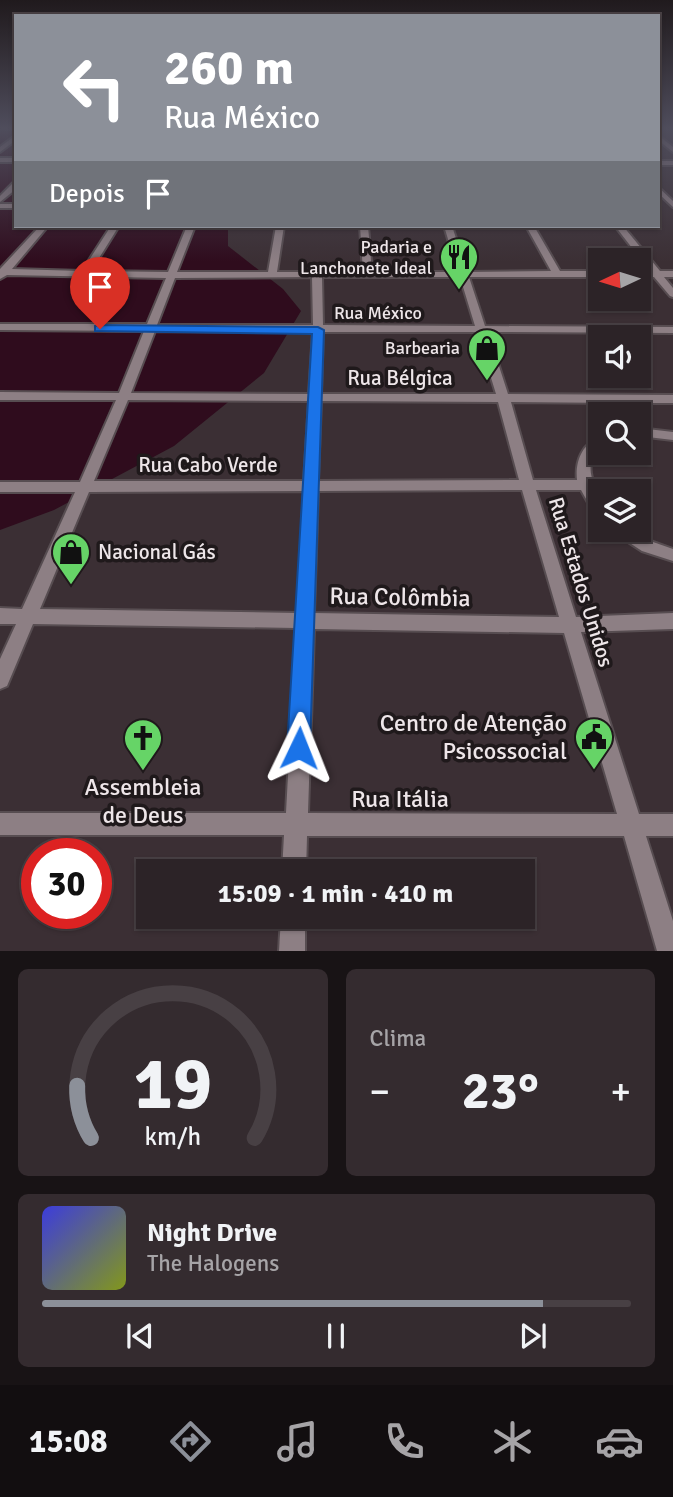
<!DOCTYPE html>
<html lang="pt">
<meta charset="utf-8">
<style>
:root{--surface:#2c2327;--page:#342b2f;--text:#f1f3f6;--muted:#a6a4a7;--line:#484044;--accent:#8c9099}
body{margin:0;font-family:Signika,sans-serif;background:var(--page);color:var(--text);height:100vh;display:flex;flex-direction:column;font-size:26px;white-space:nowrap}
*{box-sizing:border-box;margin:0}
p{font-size:23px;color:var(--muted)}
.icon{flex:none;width:38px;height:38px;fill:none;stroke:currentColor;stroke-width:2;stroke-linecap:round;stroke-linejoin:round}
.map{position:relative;height:951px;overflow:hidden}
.panel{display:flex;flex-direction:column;gap:18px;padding:18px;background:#181315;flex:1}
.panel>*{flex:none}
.guide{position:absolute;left:14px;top:14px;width:646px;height:214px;border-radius:0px;box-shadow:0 2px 5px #0004,0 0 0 2px var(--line);background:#8c9099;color:#fff;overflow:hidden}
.needle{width:46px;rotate:266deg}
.tools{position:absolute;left:588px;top:248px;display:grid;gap:14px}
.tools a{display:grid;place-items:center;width:63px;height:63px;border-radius:0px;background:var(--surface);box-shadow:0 2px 5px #0004,0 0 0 2px var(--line);font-size:35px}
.speed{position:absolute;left:21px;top:838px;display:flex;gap:14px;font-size:35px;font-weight:700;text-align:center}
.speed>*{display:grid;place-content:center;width:91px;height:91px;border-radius:50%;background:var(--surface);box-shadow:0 2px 5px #0004,0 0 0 2px var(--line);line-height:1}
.speed .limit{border:10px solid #d22;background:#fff;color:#111}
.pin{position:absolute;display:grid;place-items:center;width:60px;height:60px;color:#fff;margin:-72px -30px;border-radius:50% 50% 50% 0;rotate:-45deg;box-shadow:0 0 7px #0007}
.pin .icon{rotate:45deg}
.me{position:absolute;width:77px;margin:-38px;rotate:2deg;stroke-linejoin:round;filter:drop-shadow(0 0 5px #0008)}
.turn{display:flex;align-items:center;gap:24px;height:147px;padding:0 35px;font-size:32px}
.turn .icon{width:91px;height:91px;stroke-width:2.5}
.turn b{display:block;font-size:49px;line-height:60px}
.then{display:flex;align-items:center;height:66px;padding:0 35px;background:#0003;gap:14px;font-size:26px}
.big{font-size:52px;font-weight:700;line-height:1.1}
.panel .tile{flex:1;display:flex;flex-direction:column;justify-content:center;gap:10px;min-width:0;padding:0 24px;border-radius:10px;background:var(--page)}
.panel .dial{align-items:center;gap:0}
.dial svg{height:182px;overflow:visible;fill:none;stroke:var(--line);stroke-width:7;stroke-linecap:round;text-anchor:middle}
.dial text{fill:var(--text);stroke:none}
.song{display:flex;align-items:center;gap:21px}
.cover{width:84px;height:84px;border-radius:10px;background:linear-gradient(135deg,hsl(240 70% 55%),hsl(70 70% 35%))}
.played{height:7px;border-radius:4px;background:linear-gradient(90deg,var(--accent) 85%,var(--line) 85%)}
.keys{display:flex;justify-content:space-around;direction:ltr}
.heat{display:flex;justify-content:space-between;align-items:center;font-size:38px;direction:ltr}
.panel .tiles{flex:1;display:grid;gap:18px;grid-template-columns:1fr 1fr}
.tile:last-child{grid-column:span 2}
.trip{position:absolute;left:136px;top:859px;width:399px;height:70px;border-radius:0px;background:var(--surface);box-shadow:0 2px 5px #0004,0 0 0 2px var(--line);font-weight:700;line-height:70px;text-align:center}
.tab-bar{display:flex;height:112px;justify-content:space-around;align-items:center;background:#120e10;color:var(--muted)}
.tab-bar .icon{width:49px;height:49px}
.tab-bar .on{color:var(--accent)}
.tab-bar b{font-size:32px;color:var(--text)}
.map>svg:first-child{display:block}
.water{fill:#2f0c1d}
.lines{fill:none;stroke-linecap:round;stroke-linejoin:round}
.minor-casing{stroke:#574d51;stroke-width:4}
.minor{fill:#8d7f84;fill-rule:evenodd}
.route{fill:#1a73e8;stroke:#114b97;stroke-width:2}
.labels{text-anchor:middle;stroke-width:7;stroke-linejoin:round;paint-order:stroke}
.far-poi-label{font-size:18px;fill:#eee6e9;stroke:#1f191b;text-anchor:end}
.far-street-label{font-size:18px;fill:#eee6e9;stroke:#1f191b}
.street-label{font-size:21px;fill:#eee6e9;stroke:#1f191b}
.poi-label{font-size:21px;fill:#eee6e9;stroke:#1f191b;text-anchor:start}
.near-street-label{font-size:24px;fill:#eee6e9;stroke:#1f191b}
.near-poi-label{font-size:24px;fill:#eee6e9;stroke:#1f191b;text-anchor:end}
</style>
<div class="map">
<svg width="673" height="951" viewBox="0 0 673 951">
<rect width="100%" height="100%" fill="#3b2f34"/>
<polygon class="water" points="0,130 16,131 16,226 228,226 228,246 283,289 301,311 264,373 174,446 54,510 0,530"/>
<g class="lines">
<defs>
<g id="minor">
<polygon points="16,135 16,140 0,152 0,147"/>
<polygon points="658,135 673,147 673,152 658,140"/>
<rect x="0" y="158" width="16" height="4"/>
<rect x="658" y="161" width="15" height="4"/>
<polygon points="13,183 16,183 16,189 0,202 0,196"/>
<polygon points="658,187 673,201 673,207 658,193"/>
<rect x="0" y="204" width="16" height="4"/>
<path d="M40 226H48L12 269 82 271 111 226H119L91 271 168 272 187 226H195L177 272H268L276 226H284L277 272H363L360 226H368L372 272H458L444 226H452L467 272 551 271 526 226H534L560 271H600V277H469L485 326 673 327V333L488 332 508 394 673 395V403H633L639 415V416L627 415 620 403 511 402 533 480H577C575 462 582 443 600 438V449C583 464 593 481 599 499 601 504 600 511 600 517L595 515 581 490H536L576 617 673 613V629L581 632 639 814H673V836H646L673 921V951H657L624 836H307L306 872H282L284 835H0V813H286L296 628 33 624 7 686 0 689V659L16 624H0V608L22 609 75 492H0V482H80L116 400H0V392L119 393 144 331 0 330V324H147L166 278 7 275 0 279V269ZM312 277 313 325H157L175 278ZM322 277H460L475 326 323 325ZM155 331 313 332 309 394 131 393ZM323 332H477L496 394H321ZM128 400 309 401 304 481H94ZM321 401 498 402 519 480 318 481ZM522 490 559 617 314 613 318 491ZM304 491 297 613 40 609 89 492ZM314 629 564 633 617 814 308 813Z"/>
<polygon points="615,226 623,226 660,271 673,271 673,277 664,277 673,288 673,297 670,296 654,277 639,277 639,271 650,271"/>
<polygon points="639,428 673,432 673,440 639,436"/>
<polygon points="613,530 634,530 653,542 673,549 673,561 642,551 616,534"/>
<polygon points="281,917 305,917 305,951 279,951"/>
</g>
</defs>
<use href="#minor" class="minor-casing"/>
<use href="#minor" class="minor"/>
</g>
<linearGradient id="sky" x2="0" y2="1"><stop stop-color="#201a1d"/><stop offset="0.49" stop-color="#4f4d5c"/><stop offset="1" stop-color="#4f4d5c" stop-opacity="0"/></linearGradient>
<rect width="673" height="262" fill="url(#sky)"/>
<polygon class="route" points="100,325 318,327 324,330 310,748 307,756 299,759 290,756 287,748 312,334 95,331 95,326"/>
<defs>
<symbol id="restaurant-pin" viewBox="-11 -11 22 30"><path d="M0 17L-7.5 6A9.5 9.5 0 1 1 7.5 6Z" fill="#66d467" stroke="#1f191b"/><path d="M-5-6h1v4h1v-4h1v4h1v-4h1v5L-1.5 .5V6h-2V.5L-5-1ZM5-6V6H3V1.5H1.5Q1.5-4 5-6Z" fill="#111"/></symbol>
<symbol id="shop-pin" viewBox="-11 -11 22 30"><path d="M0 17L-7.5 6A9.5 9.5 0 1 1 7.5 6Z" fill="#66d467" stroke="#1f191b"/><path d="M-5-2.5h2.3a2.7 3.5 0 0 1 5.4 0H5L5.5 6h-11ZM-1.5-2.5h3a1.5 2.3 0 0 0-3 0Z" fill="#111"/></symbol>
<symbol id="civic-pin" viewBox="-11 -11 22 30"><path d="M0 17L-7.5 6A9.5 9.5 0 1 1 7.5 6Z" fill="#66d467" stroke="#1f191b"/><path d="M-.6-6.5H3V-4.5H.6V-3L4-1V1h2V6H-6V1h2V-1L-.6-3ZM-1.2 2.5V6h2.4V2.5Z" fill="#111"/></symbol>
<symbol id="church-pin" viewBox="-11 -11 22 30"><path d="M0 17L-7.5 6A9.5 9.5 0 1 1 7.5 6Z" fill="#66d467" stroke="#1f191b"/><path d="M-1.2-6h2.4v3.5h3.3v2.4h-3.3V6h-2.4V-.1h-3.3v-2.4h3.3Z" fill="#111"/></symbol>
</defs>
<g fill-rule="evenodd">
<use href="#restaurant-pin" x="437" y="235" width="44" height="60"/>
<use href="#shop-pin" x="465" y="326" width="44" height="60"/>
<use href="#shop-pin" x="49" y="530" width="44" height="60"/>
<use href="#civic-pin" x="572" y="715" width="44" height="60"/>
<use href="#church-pin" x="121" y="716" width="44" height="60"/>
</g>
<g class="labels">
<g class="far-poi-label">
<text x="432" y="253">Padaria e<tspan x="432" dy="21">Lanchonete Ideal</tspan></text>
<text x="460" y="354">Barbearia</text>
</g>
<g class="far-street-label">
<text x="378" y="319">Rua México</text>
</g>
<g class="street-label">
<text x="400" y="385">Rua Bélgica</text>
<text x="208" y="472">Rua Cabo Verde</text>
<text transform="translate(581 582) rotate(73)" y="7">Rua Estados Unidos</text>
</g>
<g class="poi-label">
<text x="98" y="559">Nacional Gás</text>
</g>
<g class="near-street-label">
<text transform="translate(400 597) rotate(1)" y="8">Rua Colômbia</text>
<text x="400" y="807">Rua Itália</text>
</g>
<g class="near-poi-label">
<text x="567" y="731">Centro de Atenção<tspan x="567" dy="28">Psicossocial</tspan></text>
<text x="143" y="795" text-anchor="middle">Assembleia<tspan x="143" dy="28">de Deus</tspan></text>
</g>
</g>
</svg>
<div class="tools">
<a><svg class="needle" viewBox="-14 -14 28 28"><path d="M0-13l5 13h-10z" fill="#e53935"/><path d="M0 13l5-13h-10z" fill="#a6a4a7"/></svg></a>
<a><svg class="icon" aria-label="sound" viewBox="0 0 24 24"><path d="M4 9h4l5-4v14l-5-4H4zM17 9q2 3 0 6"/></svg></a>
<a><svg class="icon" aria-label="search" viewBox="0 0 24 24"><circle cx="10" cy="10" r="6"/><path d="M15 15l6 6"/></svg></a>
<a><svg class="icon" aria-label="layers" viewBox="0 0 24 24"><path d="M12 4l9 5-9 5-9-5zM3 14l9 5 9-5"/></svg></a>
</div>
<div class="speed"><div class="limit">30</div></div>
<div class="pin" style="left:100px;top:329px;background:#d93025"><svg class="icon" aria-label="arrive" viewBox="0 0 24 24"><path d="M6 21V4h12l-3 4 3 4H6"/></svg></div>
<svg class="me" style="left:299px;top:748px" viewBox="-20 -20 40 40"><path d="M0-17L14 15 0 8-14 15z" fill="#1a73e8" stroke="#fff" stroke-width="4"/></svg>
<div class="trip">15:09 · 1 min · 410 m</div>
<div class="guide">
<div class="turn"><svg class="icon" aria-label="left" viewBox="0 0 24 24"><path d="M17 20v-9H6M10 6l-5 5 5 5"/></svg><div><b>260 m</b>Rua México</div></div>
<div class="then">Depois<svg class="icon" aria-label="arrive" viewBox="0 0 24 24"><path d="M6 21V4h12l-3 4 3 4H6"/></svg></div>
</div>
</div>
<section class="panel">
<div class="tiles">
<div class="tile dial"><svg viewBox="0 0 100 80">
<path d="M14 69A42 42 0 1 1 86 69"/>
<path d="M14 69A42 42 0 0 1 8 46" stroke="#8c9099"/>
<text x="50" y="56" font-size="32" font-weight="700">19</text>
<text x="50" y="72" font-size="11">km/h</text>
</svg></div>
<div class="tile"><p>Clima</p>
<div class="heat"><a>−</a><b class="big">23°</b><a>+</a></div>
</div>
<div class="tile">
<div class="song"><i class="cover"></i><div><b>Night Drive</b><p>The Halogens</p></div></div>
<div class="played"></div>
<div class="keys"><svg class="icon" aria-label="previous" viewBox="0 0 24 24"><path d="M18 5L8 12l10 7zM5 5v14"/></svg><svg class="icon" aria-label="pause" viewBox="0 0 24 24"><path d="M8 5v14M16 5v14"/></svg><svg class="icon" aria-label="next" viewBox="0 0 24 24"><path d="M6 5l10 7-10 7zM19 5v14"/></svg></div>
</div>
</div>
</section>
<nav class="tab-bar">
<b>15:08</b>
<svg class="icon on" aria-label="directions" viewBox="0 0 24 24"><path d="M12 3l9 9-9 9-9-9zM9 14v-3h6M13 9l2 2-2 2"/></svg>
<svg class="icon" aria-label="music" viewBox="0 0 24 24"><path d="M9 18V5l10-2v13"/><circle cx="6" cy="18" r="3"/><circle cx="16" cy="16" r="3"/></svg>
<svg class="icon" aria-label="phone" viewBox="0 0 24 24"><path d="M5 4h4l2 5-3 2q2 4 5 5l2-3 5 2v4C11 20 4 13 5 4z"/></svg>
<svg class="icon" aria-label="climate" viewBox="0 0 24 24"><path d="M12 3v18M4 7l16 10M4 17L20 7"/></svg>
<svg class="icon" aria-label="car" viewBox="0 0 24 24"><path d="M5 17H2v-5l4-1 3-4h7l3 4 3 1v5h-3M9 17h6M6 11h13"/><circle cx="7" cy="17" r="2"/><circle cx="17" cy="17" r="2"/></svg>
</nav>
